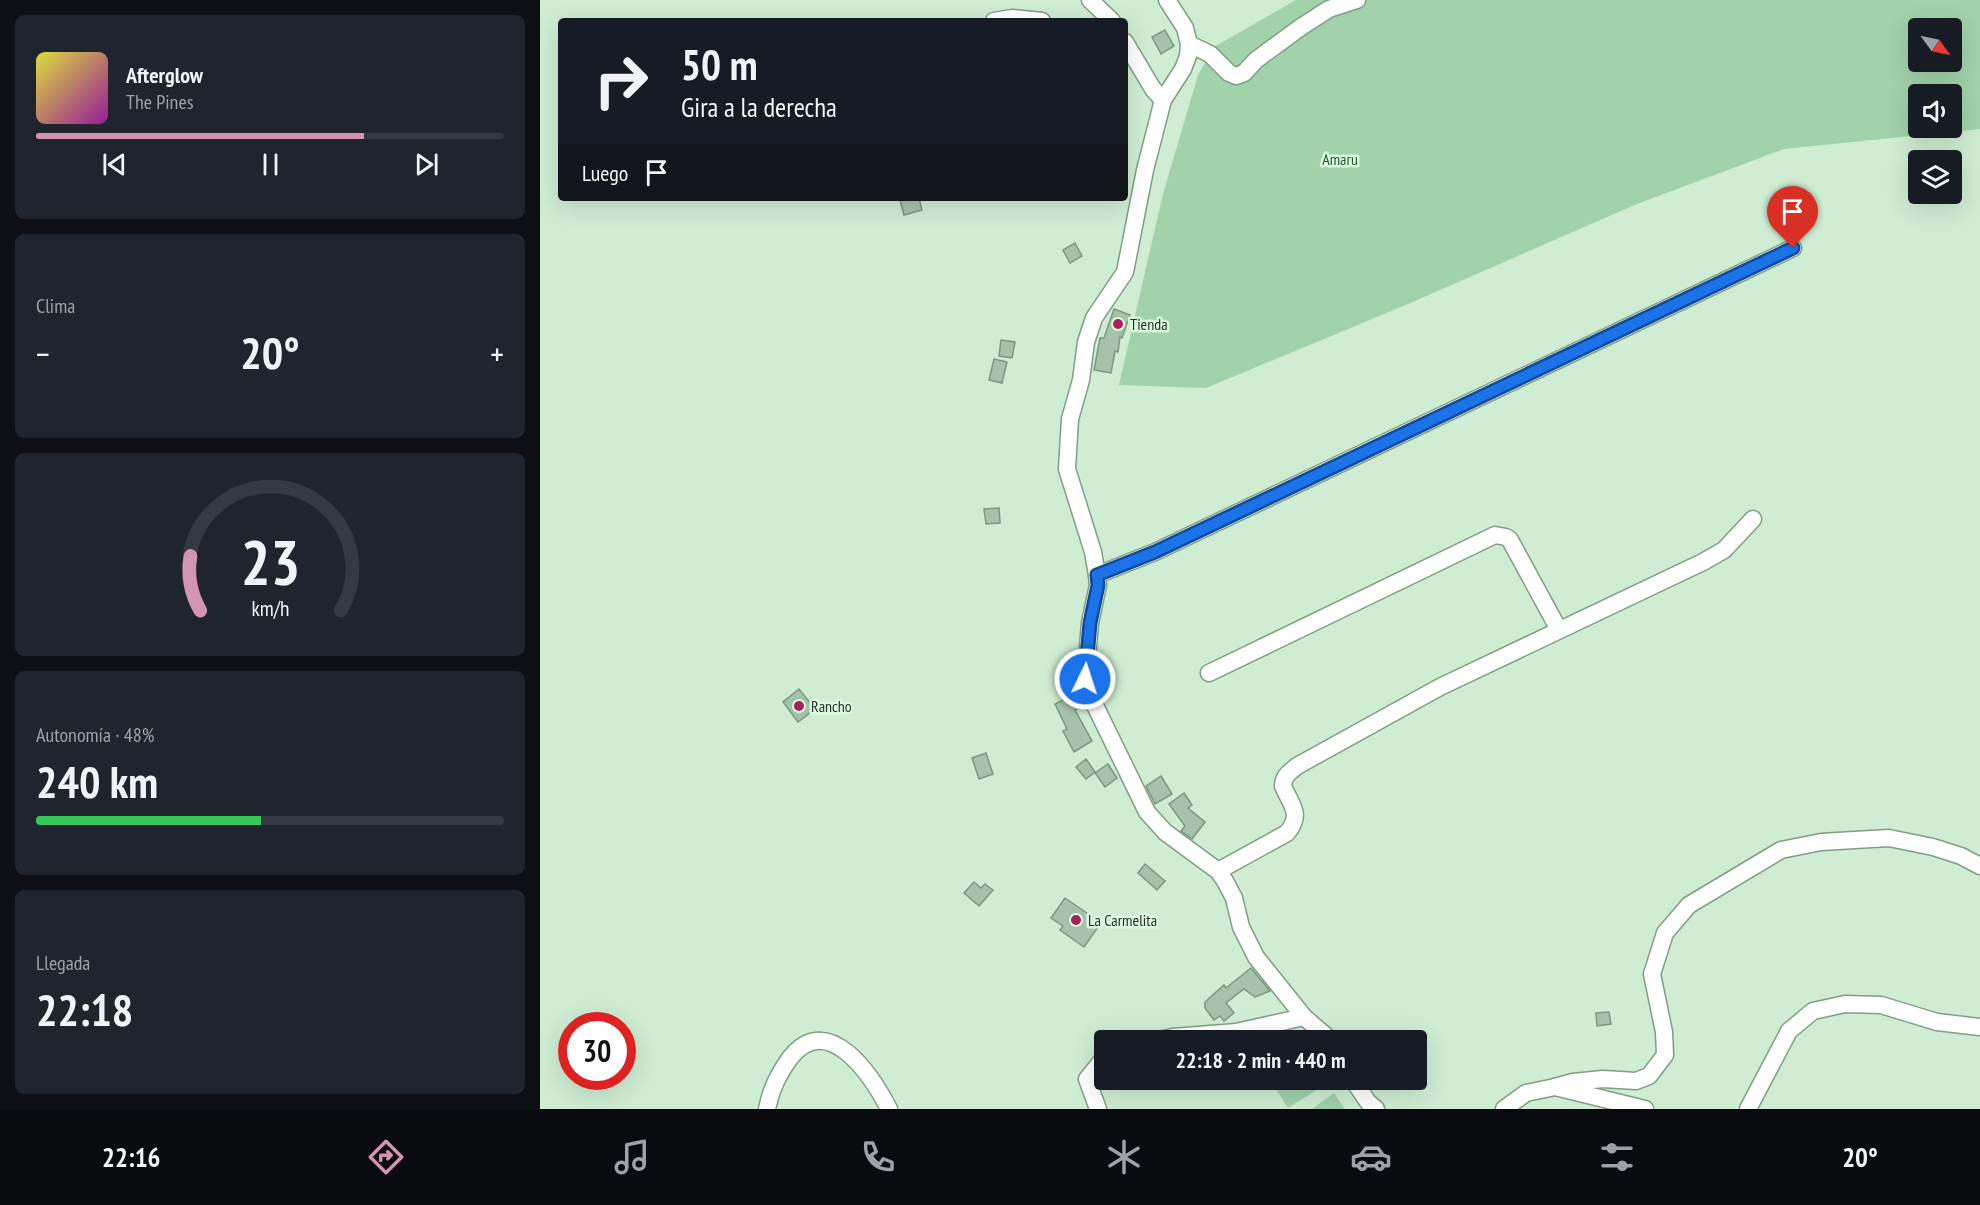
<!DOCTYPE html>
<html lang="es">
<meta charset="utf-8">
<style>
:root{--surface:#171b24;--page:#20242c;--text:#f1f3f6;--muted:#9ea1a6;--line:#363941;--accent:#d294b1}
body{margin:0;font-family:"PT Sans Narrow",sans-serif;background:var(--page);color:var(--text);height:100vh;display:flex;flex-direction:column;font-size:22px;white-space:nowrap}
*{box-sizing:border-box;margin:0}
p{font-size:20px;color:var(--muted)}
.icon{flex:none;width:33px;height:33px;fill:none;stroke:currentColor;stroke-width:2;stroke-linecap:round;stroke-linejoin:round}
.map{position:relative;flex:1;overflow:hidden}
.drawer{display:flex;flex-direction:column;gap:15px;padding:15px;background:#0d0f14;width:540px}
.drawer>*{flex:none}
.guide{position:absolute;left:18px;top:18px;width:570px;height:183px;border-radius:6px;box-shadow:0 6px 24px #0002;background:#171b24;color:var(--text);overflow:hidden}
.needle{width:39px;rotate:123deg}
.tools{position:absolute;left:1368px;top:18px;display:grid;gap:12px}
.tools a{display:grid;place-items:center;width:54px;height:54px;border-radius:6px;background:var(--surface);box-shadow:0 6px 24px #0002;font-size:30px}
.speed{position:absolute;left:18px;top:1012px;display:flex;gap:12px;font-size:30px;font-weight:700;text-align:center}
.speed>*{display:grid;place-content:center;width:78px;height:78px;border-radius:50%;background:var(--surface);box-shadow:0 6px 24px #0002;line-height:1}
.speed .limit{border:9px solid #d22;background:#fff;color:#111}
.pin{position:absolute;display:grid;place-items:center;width:51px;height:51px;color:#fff;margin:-62px -26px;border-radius:50% 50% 50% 0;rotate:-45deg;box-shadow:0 0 6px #0007}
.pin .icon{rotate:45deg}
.me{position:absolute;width:66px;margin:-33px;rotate:4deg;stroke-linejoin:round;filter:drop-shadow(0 0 4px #0008)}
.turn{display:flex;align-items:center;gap:21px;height:126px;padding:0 24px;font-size:27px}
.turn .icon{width:78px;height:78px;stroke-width:2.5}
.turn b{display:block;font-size:42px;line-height:51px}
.then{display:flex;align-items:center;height:57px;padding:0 24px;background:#0003;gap:12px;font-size:22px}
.big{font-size:45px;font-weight:700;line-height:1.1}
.drawer .tile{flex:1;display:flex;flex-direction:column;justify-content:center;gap:9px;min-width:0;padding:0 21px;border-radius:9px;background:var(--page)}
.drawer .dial{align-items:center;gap:0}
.dial svg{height:156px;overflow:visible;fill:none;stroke:var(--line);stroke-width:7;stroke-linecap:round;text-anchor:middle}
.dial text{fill:var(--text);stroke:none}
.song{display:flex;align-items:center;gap:18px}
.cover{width:72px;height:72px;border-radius:9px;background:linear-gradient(135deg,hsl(60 70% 55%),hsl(300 70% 35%))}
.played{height:6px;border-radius:3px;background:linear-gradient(90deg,var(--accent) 70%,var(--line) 70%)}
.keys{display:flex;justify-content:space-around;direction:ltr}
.heat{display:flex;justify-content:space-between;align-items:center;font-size:33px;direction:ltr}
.charge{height:9px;border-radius:4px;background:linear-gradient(90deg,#34c759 48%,var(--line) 0)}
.trip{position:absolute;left:554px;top:1030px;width:333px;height:60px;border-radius:6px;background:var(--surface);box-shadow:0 6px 24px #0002;font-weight:700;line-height:60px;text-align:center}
.menu{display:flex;height:96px;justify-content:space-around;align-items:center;background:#090b0e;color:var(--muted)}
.menu .icon{width:42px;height:42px}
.menu .current{color:var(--accent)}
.menu b{font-size:27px;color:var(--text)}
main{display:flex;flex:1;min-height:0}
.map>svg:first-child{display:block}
.green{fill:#a1d2aa;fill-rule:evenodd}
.building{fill:#a5c3aa;stroke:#7b9880;stroke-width:1.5}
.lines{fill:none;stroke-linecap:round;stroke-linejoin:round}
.minor-casing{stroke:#809e85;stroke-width:19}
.minor{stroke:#fff;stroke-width:16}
.route-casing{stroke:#114b97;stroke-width:15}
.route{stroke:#1a73e8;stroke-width:10}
.poi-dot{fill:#ab1f5d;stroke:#dbfae0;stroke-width:2}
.labels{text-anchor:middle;stroke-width:5;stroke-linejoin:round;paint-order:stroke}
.park-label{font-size:16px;fill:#215931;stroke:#dbfae0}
.poi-label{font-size:16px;fill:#263228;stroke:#dbfae0;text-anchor:start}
</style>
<main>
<section class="drawer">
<div class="tile">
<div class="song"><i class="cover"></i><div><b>Afterglow</b><p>The Pines</p></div></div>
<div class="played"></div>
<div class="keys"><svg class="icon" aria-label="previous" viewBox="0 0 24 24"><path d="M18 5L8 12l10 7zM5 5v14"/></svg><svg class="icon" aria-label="pause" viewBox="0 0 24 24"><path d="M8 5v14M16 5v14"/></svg><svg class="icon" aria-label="next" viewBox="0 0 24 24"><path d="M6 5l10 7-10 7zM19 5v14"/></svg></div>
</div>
<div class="tile"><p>Clima</p>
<div class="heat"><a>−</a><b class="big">20°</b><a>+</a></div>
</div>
<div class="tile dial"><svg viewBox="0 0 100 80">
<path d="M14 69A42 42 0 1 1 86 69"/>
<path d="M14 69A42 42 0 0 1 9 41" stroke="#d294b1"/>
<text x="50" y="56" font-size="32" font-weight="700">23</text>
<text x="50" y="72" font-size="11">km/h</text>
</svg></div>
<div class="tile"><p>Autonomía · 48%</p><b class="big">240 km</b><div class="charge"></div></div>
<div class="tile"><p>Llegada</p><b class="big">22:18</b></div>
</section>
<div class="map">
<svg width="1440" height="1109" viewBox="0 0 1440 1109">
<rect width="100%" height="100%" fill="#ceedd3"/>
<g class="green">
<path d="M756 0H1440V129L1244 149 1097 204 868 304 666 388 579 385 623 194 658 75 674 47ZM1378 28H1412V62H1378ZM1378 94H1412V128H1378Z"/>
<polygon points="744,1080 790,1080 791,1081 748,1108 734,1086"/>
<polygon points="794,1093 805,1109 772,1109"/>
</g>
<g class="building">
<polygon points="625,30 634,46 621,54 612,37"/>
<polygon points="367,198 379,198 382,210 364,215 360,200"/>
<polygon points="535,243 542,256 530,263 523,250"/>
<polygon points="574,309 590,315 582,338 580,337 578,352 575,351 571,373 554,370 560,338 564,338"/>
<polygon points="461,340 475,342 472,358 459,356"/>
<polygon points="454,359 467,362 462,383 449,380"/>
<polygon points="459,508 460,523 446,524 444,509"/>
<polygon points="259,689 275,709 258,722 243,702"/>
<polygon points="533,695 539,708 535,710 552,741 534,752 523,731 527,729 515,704"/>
<polygon points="446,753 453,774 439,779 432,758"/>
<polygon points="546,759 555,772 546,779 536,767"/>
<polygon points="568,764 577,778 565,787 555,773"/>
<polygon points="621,776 632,794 615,804 606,786"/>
<polygon points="644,793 652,805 648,808 665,822 652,839 641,831 645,826 629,804"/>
<polygon points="605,864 625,881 617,890 598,873"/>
<polygon points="434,882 441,888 445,884 453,890 439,906 424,893"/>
<polygon points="525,898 561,923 544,947 520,930 523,926 511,918"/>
<polygon points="711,968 730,991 715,997 704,989 686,1003 694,1013 684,1021 680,1016 674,1020 665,1008 665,1002 684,985 686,988"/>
<polygon points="1069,1012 1071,1024 1057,1026 1056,1013"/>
</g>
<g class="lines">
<defs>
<g id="minor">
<polyline points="550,0 572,21"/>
<polyline points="627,0 645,28 649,44 648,56 643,69 623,100 605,170 585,272 554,318 546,342 541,380 530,419 527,469 553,552 557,575 558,585 550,623 547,658 546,687 607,812 625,832 678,871 685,881 694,898 701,927 716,957 764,1017 786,1036 789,1041"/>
<polyline points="454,21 472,18 502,21"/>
<polyline points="585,42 613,89 623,100"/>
<polyline points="649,44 670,54 689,73 696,76 704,73 716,60 761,27 789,9 817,0"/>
<polyline points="557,575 615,552 1253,248"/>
<polyline points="669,673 955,535 966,537 970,540 1019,630"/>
<path d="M678 871 747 833C763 814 751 805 743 786 743 776 750 772 757 766L900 687 1163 562 1184 550 1213 519"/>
<polyline points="614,1041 633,1037 696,1032 764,1017"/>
<polyline points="813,1080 828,1102 836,1109"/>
<polyline points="1015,1087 1033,1082 1063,1079 1096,1081 1109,1076 1125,1055 1124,1032 1112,974 1125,933 1149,905 1241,850 1281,842 1349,838 1393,847 1421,856 1440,866"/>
<path d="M227 1109C231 1089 238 1075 250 1058 288 1009 332 1076 349 1109"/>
<polyline points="558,1109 547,1079 564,1058"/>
<polyline points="964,1109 986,1093 1015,1087 1105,1109"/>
<polyline points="1208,1109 1249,1031 1273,1011 1305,1004 1341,1005 1397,1022 1440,1027"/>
</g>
</defs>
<use href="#minor" class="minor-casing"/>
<use href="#minor" class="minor"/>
</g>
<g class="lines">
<defs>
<polyline id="route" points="545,679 550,623 558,585 557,575 615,552 1253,248"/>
</defs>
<use href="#route" class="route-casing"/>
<use href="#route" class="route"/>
</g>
<g class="poi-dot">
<circle cx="578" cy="324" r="6"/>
<circle cx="259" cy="706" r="6"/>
<circle cx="536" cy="920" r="6"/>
</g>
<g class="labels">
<g class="park-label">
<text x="800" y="165">Amaru</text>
</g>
<g class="poi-label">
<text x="590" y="330">Tienda</text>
<text x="271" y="712">Rancho</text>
<text x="548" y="926">La Carmelita</text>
</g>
</g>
</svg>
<div class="tools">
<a><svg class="needle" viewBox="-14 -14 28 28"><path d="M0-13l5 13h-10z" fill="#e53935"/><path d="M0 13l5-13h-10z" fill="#9ea1a6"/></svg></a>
<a><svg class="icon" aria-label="sound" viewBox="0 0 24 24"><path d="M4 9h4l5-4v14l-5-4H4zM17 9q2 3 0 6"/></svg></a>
<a><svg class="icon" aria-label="layers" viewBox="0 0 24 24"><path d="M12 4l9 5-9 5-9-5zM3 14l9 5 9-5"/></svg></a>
</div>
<div class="speed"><div class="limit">30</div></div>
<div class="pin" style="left:1253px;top:248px;background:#d93025"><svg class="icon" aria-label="arrive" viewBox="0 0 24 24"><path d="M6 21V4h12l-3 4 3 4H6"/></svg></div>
<svg class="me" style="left:545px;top:679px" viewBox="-20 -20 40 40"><circle r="17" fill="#1a73e8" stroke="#fff" stroke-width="3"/><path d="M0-11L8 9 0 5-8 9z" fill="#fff"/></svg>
<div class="trip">22:18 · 2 min · 440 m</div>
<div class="guide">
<div class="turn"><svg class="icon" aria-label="right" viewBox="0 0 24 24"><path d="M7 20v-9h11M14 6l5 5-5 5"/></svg><div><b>50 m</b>Gira a la derecha</div></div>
<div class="then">Luego<svg class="icon" aria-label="arrive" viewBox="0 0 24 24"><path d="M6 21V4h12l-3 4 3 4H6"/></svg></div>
</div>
</div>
</main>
<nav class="menu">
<b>22:16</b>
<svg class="icon current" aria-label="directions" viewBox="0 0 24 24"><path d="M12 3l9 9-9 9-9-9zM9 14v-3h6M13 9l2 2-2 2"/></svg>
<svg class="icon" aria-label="music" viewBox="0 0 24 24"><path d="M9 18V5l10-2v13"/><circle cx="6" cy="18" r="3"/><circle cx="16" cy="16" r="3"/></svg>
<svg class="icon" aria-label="phone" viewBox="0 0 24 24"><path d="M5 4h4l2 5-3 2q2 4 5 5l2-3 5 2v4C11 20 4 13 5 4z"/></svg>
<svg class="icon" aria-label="climate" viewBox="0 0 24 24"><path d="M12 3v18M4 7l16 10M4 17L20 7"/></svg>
<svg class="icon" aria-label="car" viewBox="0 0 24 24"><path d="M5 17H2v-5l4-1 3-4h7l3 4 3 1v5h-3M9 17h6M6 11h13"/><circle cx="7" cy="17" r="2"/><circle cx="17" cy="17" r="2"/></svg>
<svg class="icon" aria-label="filters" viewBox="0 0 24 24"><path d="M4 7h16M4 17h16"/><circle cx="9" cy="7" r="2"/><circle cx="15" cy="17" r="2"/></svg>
<b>20°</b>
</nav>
